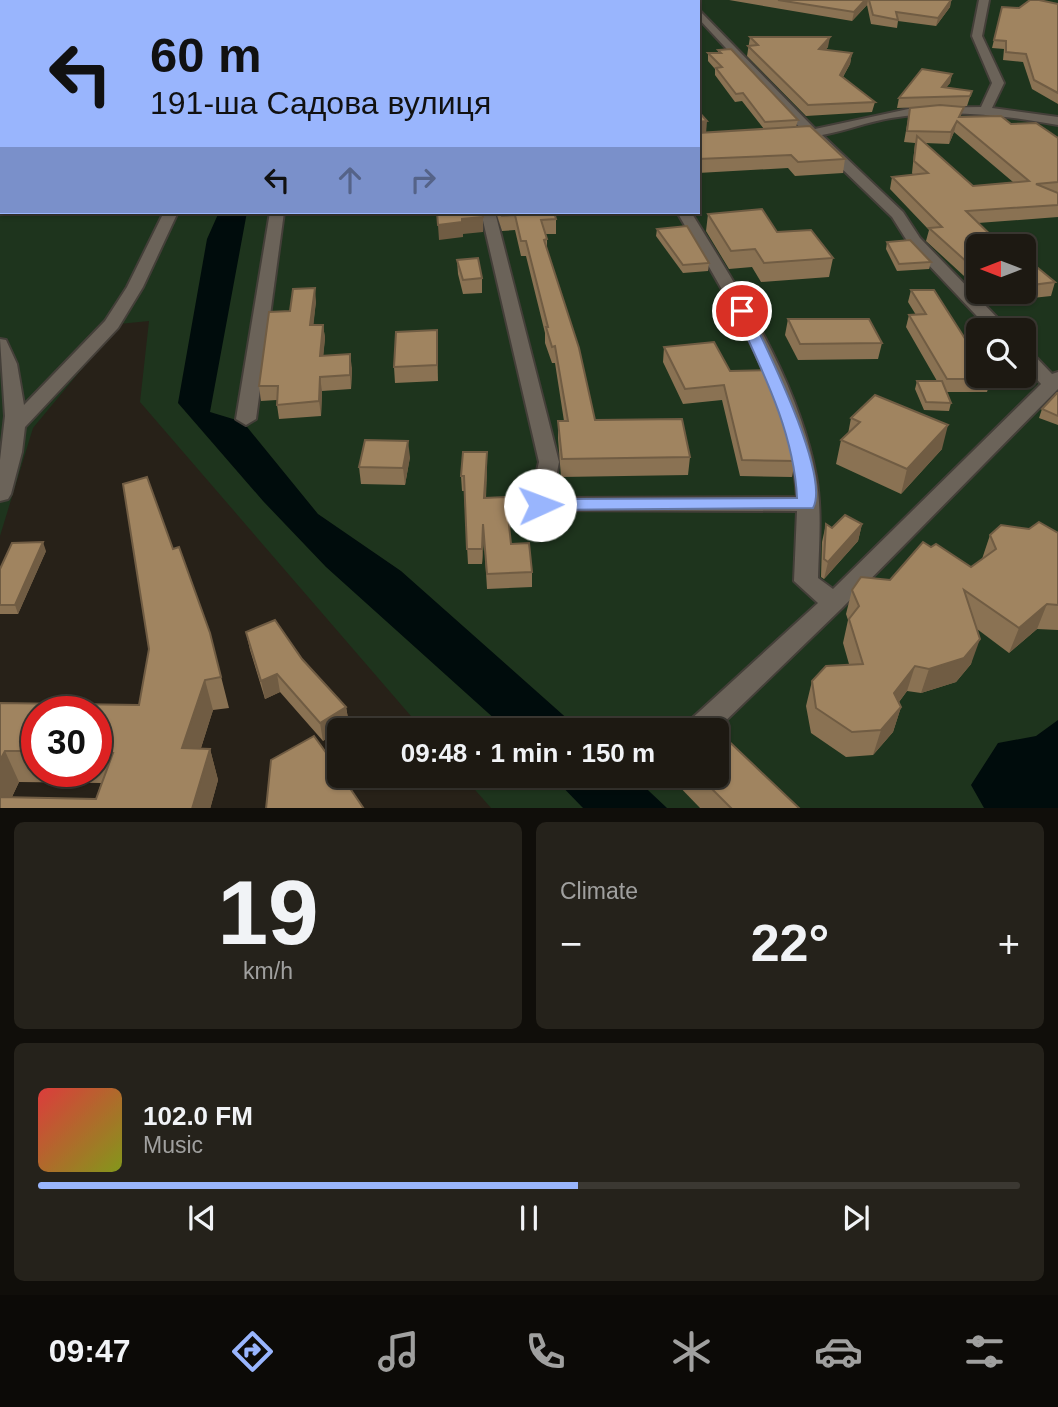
<!DOCTYPE html>
<meta charset="utf-8">
<style>
:root{--surface:#1d1912;--page:#25221b;--text:#f1f3f6;--muted:#a0a09f;--line:#3b3832;--accent:#99b5fd}
body{margin:0;font-family:Arial,sans-serif;background:var(--page);color:var(--text);height:100vh;display:flex;flex-direction:column;font-size:26px;white-space:nowrap}
*{box-sizing:border-box;margin:0}
p{font-size:23px;color:var(--muted)}
.icon{flex:none;width:38px;height:38px;fill:none;stroke:currentColor;stroke-width:2;stroke-linecap:round;stroke-linejoin:round}
.map{position:relative;height:808px;overflow:hidden}
.details{display:flex;flex-direction:column;gap:14px;padding:14px;background:#100e0a;flex:1}
.details>*{flex:none}
.banner{position:absolute;left:0px;top:0px;width:700px;height:214px;box-shadow:0 2px 5px #0004,0 0 0 2px var(--line);background:#99b5fd;color:#111;overflow:hidden}
.needle{width:46px;rotate:270deg}
.tools{position:absolute;left:966px;top:234px;display:grid;gap:14px}
.tools a{display:grid;place-items:center;width:70px;height:70px;border-radius:10px;background:var(--surface);box-shadow:0 2px 5px #0004,0 0 0 2px var(--line);font-size:35px}
.speed{position:absolute;left:21px;top:696px;display:flex;gap:14px;font-size:35px;font-weight:700;text-align:center}
.speed>*{display:grid;place-content:center;width:91px;height:91px;border-radius:50%;background:var(--surface);box-shadow:0 2px 5px #0004,0 0 0 2px var(--line);line-height:1}
.speed .limit{border:10px solid #d22;background:#fff;color:#111}
.pin{position:absolute;display:grid;place-items:center;width:60px;height:60px;color:#fff;margin:-30px;border:4px solid #fff;border-radius:50%;box-shadow:0 2px 7px #0007}
.me{position:absolute;width:77px;margin:-38px;rotate:88deg;stroke-linejoin:round;filter:drop-shadow(0 0 5px #0008)}
.turn{display:flex;align-items:center;gap:24px;height:147px;padding:0 35px;font-size:32px}
.turn .icon{width:91px;height:91px;stroke-width:2.5}
.turn b{display:block;font-size:49px;line-height:60px}
.lanes{display:flex;align-items:center;height:66px;padding:0 35px;background:#0003;justify-content:center;gap:35px;direction:ltr}
.lanes .off{opacity:.35}
.big{font-size:52px;font-weight:700;line-height:1.1}
.details .tile{flex:1;display:flex;flex-direction:column;justify-content:center;gap:10px;min-width:0;padding:0 24px;border-radius:10px;background:var(--page)}
.details .dial{align-items:center;gap:0}
.dial b{font-size:91px;line-height:1}
.song{display:flex;align-items:center;gap:21px}
.cover{width:84px;height:84px;border-radius:10px;background:linear-gradient(135deg,hsl(0 70% 55%),hsl(70 70% 35%))}
.played{height:7px;border-radius:4px;background:linear-gradient(90deg,var(--accent) 55%,var(--line) 55%)}
.keys{display:flex;justify-content:space-around;direction:ltr}
.heat{display:flex;justify-content:space-between;align-items:center;font-size:38px;direction:ltr}
.details .tiles{flex:1;display:grid;gap:14px;grid-template-columns:1fr 1fr}
.tile:last-child{grid-column:span 2}
.trip{position:absolute;left:327px;top:718px;width:402px;height:70px;border-radius:10px;background:var(--surface);box-shadow:0 2px 5px #0004,0 0 0 2px var(--line);font-weight:700;line-height:70px;text-align:center}
.tab-bar{display:flex;height:112px;justify-content:space-around;align-items:center;background:#0c0a07;color:var(--muted)}
.tab-bar .icon{width:49px;height:49px}
.tab-bar .selected{color:var(--accent)}
.tab-bar b{font-size:32px;color:var(--text)}
.map>svg:first-child{display:block}
.green{fill:#1e341d;fill-rule:evenodd}
.water{fill:#000c0c}
.lines{fill:none;stroke-linecap:round;stroke-linejoin:round}
.minor-casing{stroke:#443f39;stroke-width:4}
.minor{fill:#6b6359;fill-rule:evenodd}
.wall{fill:#8a7253;fill-rule:evenodd}
.shaded-wall{fill:#705c43}
.building{fill:#a08460;stroke:#705c43;stroke-width:2}
.route{fill:#99b5fd;stroke:#6376a4;stroke-width:2}
</style>
<div class="map">
<svg width="1058" height="809" viewBox="0 0 1058 809">
<rect width="100%" height="100%" fill="#272118"/>
<path class="green" d="M337 0H1058V808H491L462 775H718V730H423L140 402 149 321 119 324 33 428 0 536V115L2 212H698V2ZM978 247H1024V292H978ZM978 331H1024V376H978Z"/>
<g class="water">
<polygon points="219,212 247,212 210,412 243,422 318,514 401,571 580,730 507,730 326,567 263,501 178,403 207,239"/>
<polygon points="1058,720 1058,808 984,808 971,785 998,743 1036,736"/>
<polygon points="551,775 632,775 667,808 583,808"/>
</g>
<g class="lines">
<defs>
<g id="minor">
<rect x="324" y="0" width="10" height="2"/>
<polygon points="682,0 692,0 694,2 683,2"/>
<path d="M979 0H989L982 36 1004 83 992 108 1058 117V125C1002 115 947 108 891 118 867 122 845 131 822 135L903 212 920 238 1010 331H991L909 244 892 217 809 137H799L798 134 803 131 698 18V9L815 129 913 108 981 107 992 83 972 36Z"/>
<polygon points="164,212 178,212 143,287 118,328 25,427 22,452 11,494 8,499 0,501 0,460 5,416 0,339 6,340 17,364 24,405 105,321 127,287"/>
<polygon points="270,212 284,212 256,419 246,425 236,419"/>
<path d="M481 212H495L559 462 552 498 797 497C790 394 727 299 677 212H691C741 294 798 380 816 476 822 510 819 544 818 578L833 589 1041 384 1024 365V350L1030 351 1052 374 1058 372V389L842 608 716 730H685L688 722 818 603 794 581 797 511 532 510 529 505 539 462Z"/>
</g>
</defs>
<use href="#minor" class="minor-casing"/>
<use href="#minor" class="minor"/>
</g>
<g class="wall">
<polygon points="649,0 681,0 681,2 651,2"/>
<polygon points="729,0 951,0 950,7 936,26 898,21 897,28 871,24 867,5 852,21"/>
<polygon points="1058,4 1058,104 1032,89 1023,62 1003,60 1004,49 992,48 1002,7 1019,8"/>
<polygon points="750,37 828,47 825,50 852,53 850,64 843,77 875,102 872,112 806,116 747,56"/>
<polygon points="718,50 798,120 796,127 845,159 843,173 795,176 788,168 698,173 698,111 706,133 764,129 742,101 735,102 715,75 715,69 708,61 708,53 718,53"/>
<path d="M952 74 950 83 946 87 972 91 967 106 954 107 962 117 1011 124 1058 138V217L978 223V287H976L926 241 929 230 890 189 892 177 913 175 912 173 915 143 904 142 910 108 923 107 897 108 899 98ZM954 132 1013 182 973 186 925 143 949 144Z"/>
<polygon points="496,212 554,212 556,219 556,234 545,234 547,239 547,249 595,420 690,457 688,475 561,477 558,438 558,421 564,421 555,363 552,363 545,343 545,333 526,256 521,256 515,230 502,231"/>
<polygon points="708,214 777,232 833,258 829,277 761,282 752,267 729,269 706,231"/>
<polygon points="657,229 709,263 708,271 683,273 656,236"/>
<polygon points="887,242 931,262 929,269 897,271 886,249"/>
<polygon points="1024,259 1055,282 1051,296 1005,301 995,292 1024,292"/>
<polygon points="457,260 482,278 482,293 463,294 458,274"/>
<polygon points="911,290 991,379 987,392 946,392 951,403 949,411 924,410 915,389 917,381 937,381 906,327 909,315 916,315 908,302"/>
<polygon points="316,301 313,325 323,325 325,338 323,356 352,368 351,389 322,391 321,416 279,419 277,405 277,400 261,401 259,386 290,311"/>
<polygon points="788,319 882,343 878,359 798,360 785,335"/>
<polygon points="437,330 438,381 395,383 394,367"/>
<polygon points="664,347 730,371 795,461 792,477 740,476 722,400 683,404 663,362"/>
<polygon points="1058,393 1058,425 1039,418 1042,409"/>
<polygon points="851,418 942,449 901,494 836,464 841,440 848,434"/>
<polygon points="410,457 405,485 361,484 359,467"/>
<polygon points="487,466 486,498 511,544 532,572 532,587 487,589 484,539 482,564 468,564 464,491 462,491 461,476"/>
<polygon points="826,524 832,528 862,524 858,541 824,579 821,577 822,542"/>
<polygon points="1058,533 1058,630 1037,629 1009,653 977,629 971,664 956,682 921,693 907,691 899,702 901,707 893,732 873,755 846,757 811,733 806,706 812,681 849,664 843,643 848,620 846,614 852,590 890,580 931,547 971,567 982,559 990,535"/>
<path d="M173 549 210 633 229 708 213 710 201 748 210 749 218 780 210 809H0V703L139 705 149 649ZM37 712H96V772H37ZM19 782 101 783 96 799 12 797Z"/>
<polygon points="46,551 18,614 0,614 0,569"/>
<polygon points="246,632 302,659 346,707 349,724 323,741 280,692 265,699 250,650"/>
<polygon points="672,775 718,775 800,809 701,809 671,778"/>
</g>
<g class="shaded-wall">
<rect x="175" y="0" width="18" height="2"/>
<polygon points="197,0 274,0 275,2 197,2"/>
<rect x="520" y="0" width="60" height="2"/>
<polygon points="865,0 868,0 867,5 852,21 854,12"/>
<polygon points="951,0 950,7 936,26 938,18"/>
<polygon points="830,37 828,47 817,59 819,49"/>
<polygon points="852,53 850,64 838,85 840,75"/>
<polygon points="952,74 950,83 940,96 942,87"/>
<polygon points="707,121 706,134 698,135 698,122"/>
<polygon points="957,121 954,132 949,144 951,132"/>
<polygon points="483,217 483,232 463,234 463,237 439,240 438,225 462,219"/>
<polygon points="315,288 316,301 312,339 310,325"/>
<polygon points="323,325 325,338 322,370 320,356"/>
<polygon points="350,354 352,368 351,389 350,375"/>
<polygon points="320,377 322,391 321,416 319,401"/>
<polygon points="948,425 942,449 901,494 907,469"/>
<polygon points="408,441 410,457 405,485 403,468"/>
<polygon points="487,452 487,466 485,513 484,498"/>
<polygon points="483,524 484,539 482,564 482,549"/>
<polygon points="862,524 858,541 824,579 828,562"/>
<polygon points="43,542 46,551 18,614 15,605"/>
<polygon points="1047,604 1037,629 1009,653 1019,628"/>
<polygon points="980,639 971,664 956,682 921,693 929,669"/>
<polygon points="915,666 907,691 887,718 894,693"/>
<polygon points="277,674 280,692 265,699 261,681"/>
<polygon points="205,680 213,710 191,779 182,748"/>
<polygon points="346,707 349,724 323,741 320,723"/>
<polygon points="901,707 893,732 873,755 881,730"/>
<polygon points="210,749 218,780 210,809 192,809"/>
<polygon points="5,751 19,782 6,809 0,809 0,760"/>
</g>
<g class="building">
<polygon points="0,0 58,0 58,2 2,2 2,92 0,90"/>
<polygon points="472,0 522,0 520,0 521,2 466,2"/>
<polygon points="585,0 616,0 618,2 586,2"/>
<polygon points="778,0 865,0 854,12"/>
<polygon points="869,0 951,0 938,18 896,12 898,20 873,15"/>
<polygon points="1030,0 1039,0 1058,4 1058,93 1034,80 1026,54 1006,52 1006,41 994,40 1002,7 1019,8"/>
<polygon points="750,37 830,37 819,49 852,53 840,75 875,102 808,105 748,46 758,45"/>
<polygon points="731,49 798,120 765,122 743,93 736,94 716,68 722,67 708,53 721,53 718,50"/>
<polygon points="922,69 952,74 942,87 972,91 970,96 899,98"/>
<polygon points="940,105 964,107 959,117 1001,116 1011,124 1036,123 1058,138 1058,182 1036,184 1058,193 1058,205 966,211 1003,247 978,247 978,272 929,228 942,227 892,177 928,173 914,161 917,136 973,186 1029,181 957,121 951,132 907,131 910,108"/>
<polygon points="698,111 707,121 698,122"/>
<polygon points="810,126 845,159 798,162 791,155 698,159 698,133"/>
<polygon points="762,209 777,232 811,230 833,258 764,263 755,249 731,251 708,214"/>
<polygon points="437,212 482,212 483,217 462,219 462,222 438,225"/>
<polygon points="501,212 554,212 556,219 541,220 547,239 544,240 579,348 595,420 682,419 690,457 562,459 558,421 568,421 555,346 552,347 546,327 548,327 526,241 521,241 515,215 502,216"/>
<polygon points="687,226 709,263 683,265 657,229"/>
<polygon points="910,240 931,262 899,264 887,242"/>
<polygon points="478,258 482,278 463,280 457,260"/>
<polygon points="1024,259 1027,259 1055,282 1024,286"/>
<polygon points="315,288 310,325 323,325 320,356 350,354 350,375 320,377 319,401 277,405 278,386 259,386 269,312 290,311 293,289"/>
<polygon points="911,290 934,290 978,359 978,376 989,376 991,379 947,379 909,315 926,314"/>
<polygon points="788,319 869,319 882,343 800,344"/>
<polygon points="437,330 437,365 394,367 396,332"/>
<polygon points="714,342 730,371 769,370 782,407 795,461 742,460 724,385 685,389 664,347"/>
<polygon points="917,381 942,381 951,403 926,402"/>
<polygon points="1057,393 1058,393 1058,416 1042,409"/>
<polygon points="875,395 948,425 907,469 841,440 860,422 851,418"/>
<polygon points="365,440 408,441 403,468 359,467"/>
<polygon points="463,452 487,452 484,498 506,497 511,544 529,543 532,572 487,574 483,524 482,549 467,549 464,476 461,476"/>
<polygon points="147,477 173,549 179,547 210,633 221,677 205,680 182,748 210,749 192,809 0,809 0,797 96,799 113,753 96,752 96,712 37,712 37,751 5,751 0,760 0,703 139,705 149,649 123,484"/>
<polygon points="845,515 862,524 828,562 824,559 826,524 832,528"/>
<polygon points="1039,522 1058,533 1058,605 1047,604 1019,628 964,590 980,639 964,658 929,669 915,666 894,693 901,707 881,730 852,732 816,708 812,681 826,666 863,664 849,619 859,606 852,590 861,577 890,580 923,542 931,547 936,544 971,567 996,549 990,535 1001,525 1029,529"/>
<polygon points="43,542 15,605 0,605 0,569 12,543"/>
<polygon points="275,620 302,659 346,707 320,723 277,674 261,681 246,632"/>
<polygon points="718,731 800,809 732,809 698,775 718,775"/>
<polygon points="314,736 340,772 340,775 341,775 364,809 266,809 271,760"/>
</g>
<path class="route" d="M742 307 749 311C765 345 831 476 813 508L534 510 531 505 534 501 540 499 797 498C794 432 762 370 735 311Z"/>
</svg>
<div class="tools">
<a><svg class="needle" viewBox="-14 -14 28 28"><path d="M0-13l5 13h-10z" fill="#e53935"/><path d="M0 13l5-13h-10z" fill="#a0a09f"/></svg></a>
<a><svg class="icon" aria-label="search" viewBox="0 0 24 24"><circle cx="10" cy="10" r="6"/><path d="M15 15l6 6"/></svg></a>
</div>
<div class="speed"><div class="limit">30</div></div>
<div class="pin" style="left:742px;top:311px;background:#d93025"><svg class="icon" aria-label="arrive" viewBox="0 0 24 24"><path d="M6 21V4h12l-3 4 3 4H6"/></svg></div>
<svg class="me" style="left:540px;top:505px" viewBox="-20 -20 40 40"><circle r="19" fill="#fff"/><path d="M0-13L10 11 0 6-10 11z" fill="#99b5fd"/></svg>
<div class="trip">09:48 · 1 min · 150 m</div>
<div class="banner">
<div class="turn"><svg class="icon" aria-label="left" viewBox="0 0 24 24"><path d="M17 20v-9H6M10 6l-5 5 5 5"/></svg><div><b>60 m</b>191-ша Садова вулиця</div></div>
<div class="lanes"><svg class="icon" aria-label="left" viewBox="0 0 24 24"><path d="M17 20v-9H6M10 6l-5 5 5 5"/></svg><svg class="icon off" aria-label="ahead" viewBox="0 0 24 24"><path d="M12 20V5M6 11l6-6 6 6"/></svg><svg class="icon off" aria-label="right" viewBox="0 0 24 24"><path d="M7 20v-9h11M14 6l5 5-5 5"/></svg></div>
</div>
</div>
<section class="details">
<div class="tiles">
<div class="tile dial"><b>19</b><p>km/h</p></div>
<div class="tile"><p>Climate</p>
<div class="heat"><a>−</a><b class="big">22°</b><a>+</a></div>
</div>
<div class="tile">
<div class="song"><i class="cover"></i><div><b>102.0 FM</b><p>Music</p></div></div>
<div class="played"></div>
<div class="keys"><svg class="icon" aria-label="previous" viewBox="0 0 24 24"><path d="M18 5L8 12l10 7zM5 5v14"/></svg><svg class="icon" aria-label="pause" viewBox="0 0 24 24"><path d="M8 5v14M16 5v14"/></svg><svg class="icon" aria-label="next" viewBox="0 0 24 24"><path d="M6 5l10 7-10 7zM19 5v14"/></svg></div>
</div>
</div>
</section>
<nav class="tab-bar">
<b>09:47</b>
<svg class="icon selected" aria-label="directions" viewBox="0 0 24 24"><path d="M12 3l9 9-9 9-9-9zM9 14v-3h6M13 9l2 2-2 2"/></svg>
<svg class="icon" aria-label="music" viewBox="0 0 24 24"><path d="M9 18V5l10-2v13"/><circle cx="6" cy="18" r="3"/><circle cx="16" cy="16" r="3"/></svg>
<svg class="icon" aria-label="phone" viewBox="0 0 24 24"><path d="M5 4h4l2 5-3 2q2 4 5 5l2-3 5 2v4C11 20 4 13 5 4z"/></svg>
<svg class="icon" aria-label="climate" viewBox="0 0 24 24"><path d="M12 3v18M4 7l16 10M4 17L20 7"/></svg>
<svg class="icon" aria-label="car" viewBox="0 0 24 24"><path d="M5 17H2v-5l4-1 3-4h7l3 4 3 1v5h-3M9 17h6M6 11h13"/><circle cx="7" cy="17" r="2"/><circle cx="17" cy="17" r="2"/></svg>
<svg class="icon" aria-label="filters" viewBox="0 0 24 24"><path d="M4 7h16M4 17h16"/><circle cx="9" cy="7" r="2"/><circle cx="15" cy="17" r="2"/></svg>
</nav>
